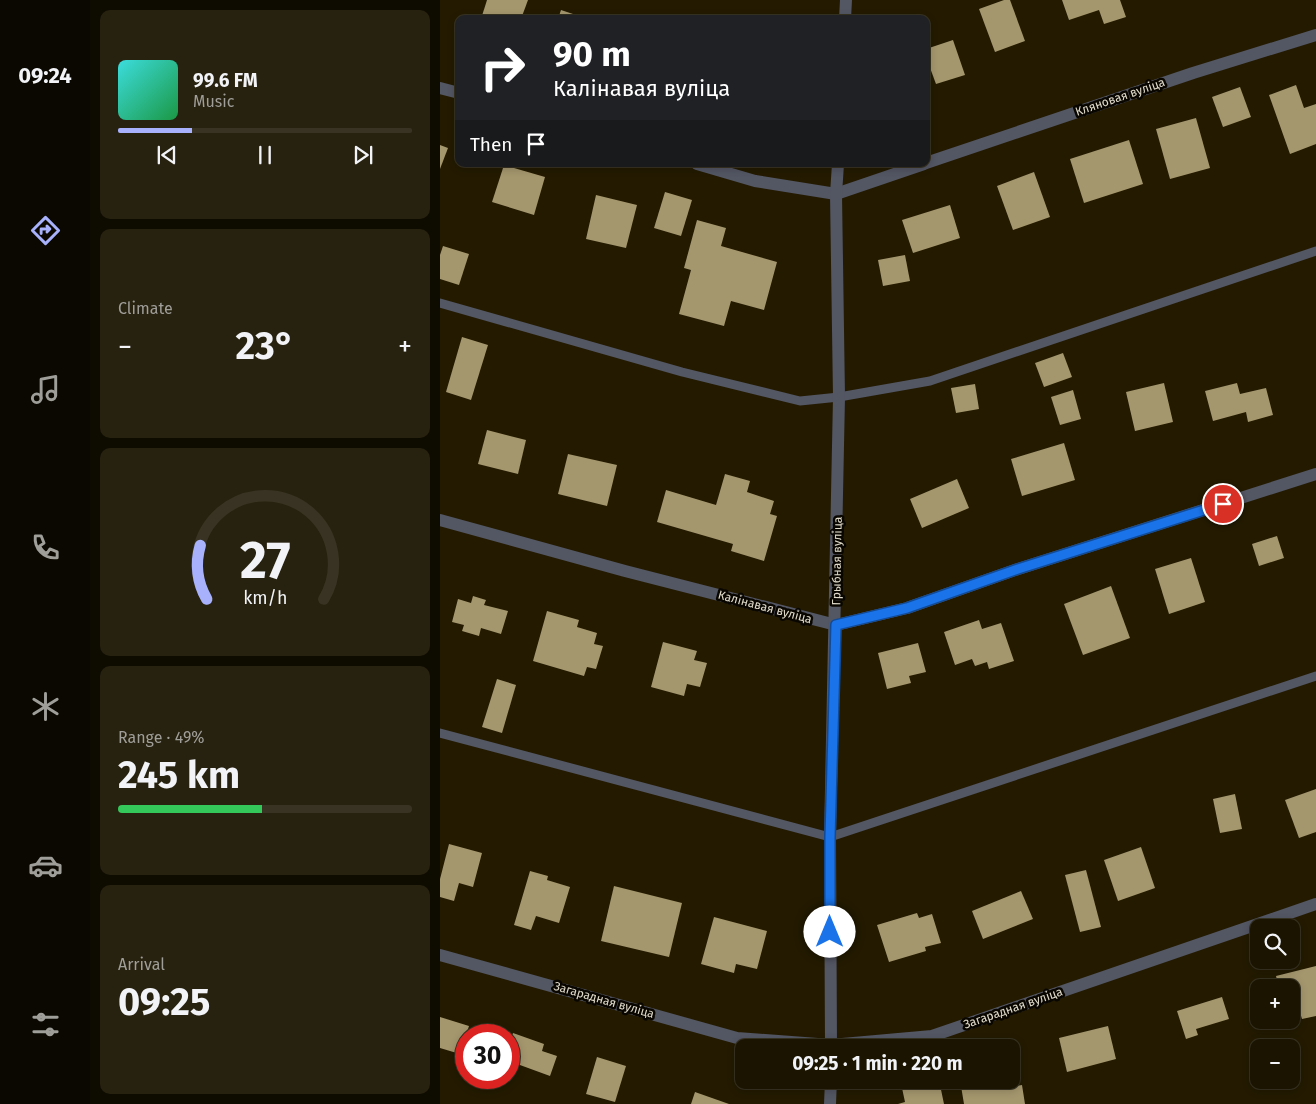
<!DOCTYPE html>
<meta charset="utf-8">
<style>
:root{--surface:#1a1400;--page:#27210f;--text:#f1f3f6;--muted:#9f9e99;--line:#383322;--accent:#a7b1fc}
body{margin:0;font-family:"Fira Sans",sans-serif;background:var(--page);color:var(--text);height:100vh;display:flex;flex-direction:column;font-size:19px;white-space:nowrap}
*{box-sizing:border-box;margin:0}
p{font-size:16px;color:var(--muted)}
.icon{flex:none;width:28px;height:28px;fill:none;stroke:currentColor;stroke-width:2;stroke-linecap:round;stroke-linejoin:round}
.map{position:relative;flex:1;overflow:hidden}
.side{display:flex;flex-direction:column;gap:10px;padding:10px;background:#0e0b00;width:350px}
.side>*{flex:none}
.top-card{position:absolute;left:15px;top:15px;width:475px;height:152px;border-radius:10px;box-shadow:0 2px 8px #0003,0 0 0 1px var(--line);background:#202124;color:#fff;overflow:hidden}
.controls{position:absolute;left:810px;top:919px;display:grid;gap:10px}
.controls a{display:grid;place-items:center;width:50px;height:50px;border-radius:10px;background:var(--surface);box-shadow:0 2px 8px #0003,0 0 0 1px var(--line);font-size:25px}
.speed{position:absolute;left:15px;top:1024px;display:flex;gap:10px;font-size:25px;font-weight:700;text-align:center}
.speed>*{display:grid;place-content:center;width:65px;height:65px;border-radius:50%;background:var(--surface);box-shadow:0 2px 8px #0003,0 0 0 1px var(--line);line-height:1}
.speed .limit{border:8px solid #d22;background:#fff;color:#111}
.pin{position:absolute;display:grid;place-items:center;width:42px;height:42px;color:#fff;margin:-21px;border:2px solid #fff;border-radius:50%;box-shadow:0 1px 5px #0007}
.me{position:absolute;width:55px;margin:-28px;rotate:0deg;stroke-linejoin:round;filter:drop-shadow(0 0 4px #0008)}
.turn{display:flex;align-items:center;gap:18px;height:105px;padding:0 15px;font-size:22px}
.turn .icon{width:65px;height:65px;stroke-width:2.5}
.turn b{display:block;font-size:35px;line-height:42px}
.then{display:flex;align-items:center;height:48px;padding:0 15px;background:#0003;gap:10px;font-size:19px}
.big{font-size:38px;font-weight:700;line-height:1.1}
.side .widget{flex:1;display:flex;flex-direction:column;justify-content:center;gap:8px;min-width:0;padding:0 18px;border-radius:10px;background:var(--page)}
.side .dial{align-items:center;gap:0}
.dial svg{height:130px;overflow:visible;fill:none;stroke:var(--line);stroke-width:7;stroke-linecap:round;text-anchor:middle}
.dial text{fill:var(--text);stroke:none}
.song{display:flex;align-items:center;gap:15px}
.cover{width:60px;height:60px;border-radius:8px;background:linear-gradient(135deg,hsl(180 70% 55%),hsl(140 70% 35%))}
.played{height:5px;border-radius:2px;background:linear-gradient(90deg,var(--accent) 25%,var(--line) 25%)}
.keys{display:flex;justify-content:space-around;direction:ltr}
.heat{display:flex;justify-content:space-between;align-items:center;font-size:28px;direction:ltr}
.charge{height:8px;border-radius:4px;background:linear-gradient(90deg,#34c759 49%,var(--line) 0)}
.trip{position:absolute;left:295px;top:1039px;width:285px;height:50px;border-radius:10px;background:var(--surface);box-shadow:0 2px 8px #0003,0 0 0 1px var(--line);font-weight:700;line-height:50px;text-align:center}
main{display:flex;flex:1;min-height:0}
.dock{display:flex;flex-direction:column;width:90px;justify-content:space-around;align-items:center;background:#0a0800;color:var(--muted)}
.dock .icon{width:35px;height:35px}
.dock .selected{color:var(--accent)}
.dock b{font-size:22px;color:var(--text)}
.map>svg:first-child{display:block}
.building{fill:#a4976e}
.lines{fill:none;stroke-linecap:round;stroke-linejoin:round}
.service{stroke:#535663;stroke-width:9}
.minor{stroke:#535663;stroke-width:12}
.route-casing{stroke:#114b97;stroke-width:12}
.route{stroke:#1a73e8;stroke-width:9}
.labels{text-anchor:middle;stroke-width:5;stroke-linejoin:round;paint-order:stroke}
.street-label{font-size:12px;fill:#e0dbca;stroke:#090600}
</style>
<main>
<nav class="dock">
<b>09:24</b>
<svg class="icon selected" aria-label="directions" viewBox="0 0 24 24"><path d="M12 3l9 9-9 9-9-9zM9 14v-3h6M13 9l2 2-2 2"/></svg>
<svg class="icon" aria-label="music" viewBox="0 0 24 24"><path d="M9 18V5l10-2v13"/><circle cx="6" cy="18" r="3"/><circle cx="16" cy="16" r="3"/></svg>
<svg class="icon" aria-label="phone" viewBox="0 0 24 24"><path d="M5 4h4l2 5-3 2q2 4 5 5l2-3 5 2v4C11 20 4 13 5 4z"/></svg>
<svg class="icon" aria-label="climate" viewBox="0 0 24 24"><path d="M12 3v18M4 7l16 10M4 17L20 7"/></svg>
<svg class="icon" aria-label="car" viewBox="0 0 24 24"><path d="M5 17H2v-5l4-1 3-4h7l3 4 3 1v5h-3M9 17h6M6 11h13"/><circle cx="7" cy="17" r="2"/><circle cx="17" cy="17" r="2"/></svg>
<svg class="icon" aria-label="filters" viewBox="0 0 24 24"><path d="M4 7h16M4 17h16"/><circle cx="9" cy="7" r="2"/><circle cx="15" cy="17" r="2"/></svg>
</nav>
<section class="side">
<div class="widget">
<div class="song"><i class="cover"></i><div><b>99.6 FM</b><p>Music</p></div></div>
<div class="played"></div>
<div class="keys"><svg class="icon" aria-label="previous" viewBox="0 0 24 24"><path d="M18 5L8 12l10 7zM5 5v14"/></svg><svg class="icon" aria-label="pause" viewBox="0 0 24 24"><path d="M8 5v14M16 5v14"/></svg><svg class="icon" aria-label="next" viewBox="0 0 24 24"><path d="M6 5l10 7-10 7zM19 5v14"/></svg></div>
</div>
<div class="widget"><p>Climate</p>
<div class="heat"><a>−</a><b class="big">23°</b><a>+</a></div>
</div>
<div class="widget dial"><svg viewBox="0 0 100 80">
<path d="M14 69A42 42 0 1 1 86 69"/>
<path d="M14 69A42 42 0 0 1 10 36" stroke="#a7b1fc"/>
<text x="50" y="56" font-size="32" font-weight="700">27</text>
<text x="50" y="72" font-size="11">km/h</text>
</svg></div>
<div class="widget"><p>Range · 49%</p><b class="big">245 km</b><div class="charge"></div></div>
<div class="widget"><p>Arrival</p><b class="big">09:25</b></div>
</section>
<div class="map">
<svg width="876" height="1104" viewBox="0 0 876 1104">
<rect width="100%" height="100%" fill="#231a00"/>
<g class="building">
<polygon points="47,0 88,0 81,19 41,19"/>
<polygon points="564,0 570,0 585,41 555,52 539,9"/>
<polygon points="622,0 680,0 686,17 664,24 659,10 629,20"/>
<polygon points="121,10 145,18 145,19 118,19"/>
<polygon points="513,40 525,75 496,84 486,57 486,49"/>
<polygon points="856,85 864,108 876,104 876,144 850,154 829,95"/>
<polygon points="800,87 811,117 783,127 772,97"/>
<polygon points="756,118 770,168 730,179 716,129"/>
<polygon points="689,140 703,184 644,203 630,159"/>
<polygon points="0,145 8,148 0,169"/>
<polygon points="64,165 105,177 94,215 52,202"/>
<polygon points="594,172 610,217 573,230 557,186"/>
<polygon points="225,192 252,200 241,236 214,228"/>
<polygon points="156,195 197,205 186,248 146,239"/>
<polygon points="510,205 520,238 473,253 462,220"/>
<polygon points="257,220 286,228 281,246 337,262 324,310 291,301 284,326 239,314 251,270 244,268"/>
<polygon points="3,246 29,254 19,285 0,279 0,255"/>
<polygon points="465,255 470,281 443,286 438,260"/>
<polygon points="22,337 48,345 31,400 6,392"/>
<polygon points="623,353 632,377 604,387 595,363"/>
<polygon points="724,383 733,422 695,431 686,392"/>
<polygon points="797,383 800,394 826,388 833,415 808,422 806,412 773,421 765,391"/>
<polygon points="535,384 539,409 516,413 511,388"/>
<polygon points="633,390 641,419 620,425 611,397"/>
<polygon points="47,430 86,440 78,474 38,464"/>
<polygon points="624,443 635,480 582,496 571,459"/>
<polygon points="128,454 177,465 167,506 118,494"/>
<polygon points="285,474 310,481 307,492 334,501 330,514 337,516 324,561 291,551 293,544 217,522 226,490 276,505"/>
<polygon points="517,479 529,508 482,528 470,499"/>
<polygon points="837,536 844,558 819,566 812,544"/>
<polygon points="751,558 765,602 729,614 715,569"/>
<polygon points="671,586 690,638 643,655 624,604"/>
<polygon points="33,596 46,600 44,605 68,611 61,634 41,628 39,636 22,631 24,625 12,622 18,599 31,603"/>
<polygon points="107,611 139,620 137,627 157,633 154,644 163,646 156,669 147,667 144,676 93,661"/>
<polygon points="539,620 542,629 561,623 574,661 549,669 547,662 535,666 532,659 515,665 504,632"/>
<polygon points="223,642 257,651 254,660 267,663 260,687 247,684 244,696 211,687"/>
<polygon points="478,643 486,672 469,676 471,683 447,689 438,653"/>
<polygon points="57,679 76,685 62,733 42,727"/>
<polygon points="876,789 876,832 859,838 845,800"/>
<polygon points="795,794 802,829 780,833 773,799"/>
<polygon points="9,844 42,853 33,887 19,883 14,901 0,897 0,879"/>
<polygon points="701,847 715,888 678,901 664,860"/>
<polygon points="646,870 661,927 640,932 625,875"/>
<polygon points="90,871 108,876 107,880 130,887 119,923 96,916 91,930 74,925"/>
<polygon points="174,886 242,903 229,957 161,941"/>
<polygon points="581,891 593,919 543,939 532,911"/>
<polygon points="477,913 479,918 492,914 501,943 485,947 486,951 449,962 437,925"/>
<polygon points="274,917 327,931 317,969 296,964 294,973 261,964"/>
<polygon points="876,966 876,1016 862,1019 858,1006 851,1008 851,988 839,988 836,976"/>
<polygon points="782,997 789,1019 756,1029 758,1035 746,1039 737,1011"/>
<polygon points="0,1017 29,1026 20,1054 0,1048"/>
<polygon points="668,1026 676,1059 627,1072 619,1038"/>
<polygon points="73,1033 104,1044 102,1051 117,1056 110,1076 69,1061 69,1045"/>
<polygon points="157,1057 186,1066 175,1102 146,1094"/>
<polygon points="483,1080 499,1080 504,1104 458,1104 465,1102 462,1088 476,1085 475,1081"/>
<polygon points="520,1080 558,1080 560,1089 582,1085 585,1104 524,1104"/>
<polygon points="255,1092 289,1104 251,1104"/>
</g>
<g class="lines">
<g class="service">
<polyline points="0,303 242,372 360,401 399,397 490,381 876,251"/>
<polyline points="0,733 390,837 876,676"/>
</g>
<g class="minor">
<polyline points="405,19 406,0"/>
<polyline points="0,88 19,93"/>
<polyline points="486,163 753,73 876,35"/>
<polyline points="257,164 315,181 396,194 484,164"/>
<polyline points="0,520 185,571 396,625 467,608 578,569 876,474"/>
<polyline points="0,955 297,1038 391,1045 492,1036 876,904"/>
<polyline points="391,1048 390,837 399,397 396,194 398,164"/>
<polyline points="390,1104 391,1080"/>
</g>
</g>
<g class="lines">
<defs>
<polyline id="route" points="390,932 390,837 396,625 467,608 578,569 783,504"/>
</defs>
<use href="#route" class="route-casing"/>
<use href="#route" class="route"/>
</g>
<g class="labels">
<g class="street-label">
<text transform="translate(680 97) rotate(-19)" y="4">Кляновая вуліца</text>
<text transform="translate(397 561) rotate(-89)" y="4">Грыбная вуліца</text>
<text transform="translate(325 607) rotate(15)" y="4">Калінавая вуліца</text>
<text transform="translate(164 1000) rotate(16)" y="4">Загарадная вуліца</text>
<text transform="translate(573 1008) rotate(-19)" y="4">Загарадная вуліца</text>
</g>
</g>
</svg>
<div class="controls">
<a><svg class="icon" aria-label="search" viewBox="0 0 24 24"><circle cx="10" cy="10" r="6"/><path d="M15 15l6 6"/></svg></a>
<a>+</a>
<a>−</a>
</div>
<div class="speed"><div class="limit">30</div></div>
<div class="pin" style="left:783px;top:504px;background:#d93025"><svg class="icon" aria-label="arrive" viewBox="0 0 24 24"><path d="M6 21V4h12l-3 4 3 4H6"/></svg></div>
<svg class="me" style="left:390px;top:932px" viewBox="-20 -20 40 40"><circle r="19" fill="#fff"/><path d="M0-13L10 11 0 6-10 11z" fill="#1a73e8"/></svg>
<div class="trip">09:25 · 1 min · 220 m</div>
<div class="top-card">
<div class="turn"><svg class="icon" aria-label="right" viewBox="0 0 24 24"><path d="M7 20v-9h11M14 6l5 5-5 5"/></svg><div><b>90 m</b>Калінавая вуліца</div></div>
<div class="then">Then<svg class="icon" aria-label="arrive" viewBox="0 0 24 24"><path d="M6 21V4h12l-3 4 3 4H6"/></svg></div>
</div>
</div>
</main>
